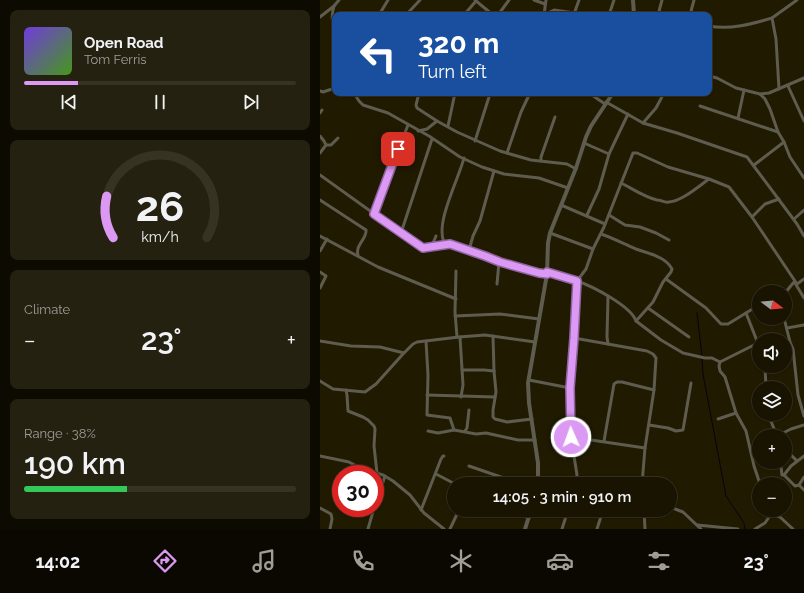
<!DOCTYPE html>
<meta charset="utf-8">
<style>
:root{--surface:#181401;--page:#252110;--text:#f1f3f6;--muted:#9f9e99;--line:#363323;--accent:#dc99f4}
body{margin:0;font-family:Raleway,sans-serif;background:var(--page);color:var(--text);height:100vh;display:flex;flex-direction:column;font-size:15px;white-space:nowrap}
*{box-sizing:border-box;margin:0}
p{font-size:13px;color:var(--muted)}
.icon{flex:none;width:22px;height:22px;fill:none;stroke:currentColor;stroke-width:2;stroke-linecap:round;stroke-linejoin:round}
.map{position:relative;flex:1;overflow:hidden}
.sheet{display:flex;flex-direction:column;gap:10px;padding:10px;background:#0d0b01;width:320px}
.sheet>*{flex:none}
.guide{position:absolute;left:12px;top:12px;width:380px;height:84px;border-radius:8px;box-shadow:0 1px 3px #0004,0 0 0 1px var(--line);background:#1a4fa0;color:#fff;overflow:hidden}
.needle{width:26px;rotate:106deg}
.fabs{position:absolute;left:432px;top:285px;display:grid;gap:8px}
.fabs a{display:grid;place-items:center;width:40px;height:40px;border-radius:50%;background:var(--surface);box-shadow:0 1px 3px #0004,0 0 0 1px var(--line);font-size:20px}
.speed{position:absolute;left:12px;top:465px;display:flex;gap:8px;font-size:20px;font-weight:700;text-align:center}
.speed>*{display:grid;place-content:center;width:52px;height:52px;border-radius:50%;background:var(--surface);box-shadow:0 1px 3px #0004,0 0 0 1px var(--line);line-height:1}
.speed .limit{border:6px solid #d22;background:#fff;color:#111}
.pin{position:absolute;display:grid;place-items:center;width:34px;height:34px;color:#fff;margin:-17px;border-radius:8px;box-shadow:0 2px 6px #0006}
.me{position:absolute;width:44px;margin:-22px;rotate:358deg;stroke-linejoin:round;filter:drop-shadow(0 0 3px #0008)}
.turn{display:flex;align-items:center;gap:14px;height:84px;padding:0 20px;font-size:18px}
.turn .icon{width:52px;height:52px;stroke-width:2.5}
.turn b{display:block;font-size:28px;line-height:34px}
.big{font-size:30px;font-weight:600;line-height:1.1}
.sheet .widget{flex:1;display:flex;flex-direction:column;justify-content:center;gap:6px;min-width:0;padding:0 14px;border-radius:8px;background:var(--page)}
.sheet .dial{align-items:center;gap:0}
.dial svg{height:104px;overflow:visible;fill:none;stroke:var(--line);stroke-width:7;stroke-linecap:round;text-anchor:middle}
.dial text{fill:var(--text);stroke:none}
.song{display:flex;align-items:center;gap:12px}
.cover{width:48px;height:48px;border-radius:6px;background:linear-gradient(135deg,hsl(260 70% 55%),hsl(100 70% 35%))}
.played{height:4px;border-radius:2px;background:linear-gradient(90deg,var(--accent) 20%,var(--line) 20%)}
.keys{display:flex;justify-content:space-around;direction:ltr}
.heat{display:flex;justify-content:space-between;align-items:center;font-size:22px;direction:ltr}
.charge{height:6px;border-radius:3px;background:linear-gradient(90deg,#34c759 38%,var(--line) 0)}
.trip{position:absolute;left:127px;top:477px;width:230px;height:40px;border-radius:20px;background:var(--surface);box-shadow:0 1px 3px #0004,0 0 0 1px var(--line);font-weight:600;line-height:40px;text-align:center}
.dock{display:flex;height:64px;justify-content:space-around;align-items:center;background:#0a0800;color:var(--muted)}
.dock .icon{width:28px;height:28px}
.dock .on{color:var(--accent)}
.dock b{font-size:18px;color:var(--text)}
main{display:flex;flex:1;min-height:0}
.map>svg:first-child{display:block}
.lines{fill:none;stroke-linecap:round;stroke-linejoin:round}
.stream{stroke:#0c0011;stroke-width:1}
.minor{stroke:#5e5b4f;stroke-width:3}
.tertiary{stroke:#5e5b4f;stroke-width:4}
.route-casing{stroke:#8f639f;stroke-width:10}
.route{stroke:#dc99f4;stroke-width:7}
</style>
<main>
<section class="sheet">
<div class="widget">
<div class="song"><i class="cover"></i><div><b>Open Road</b><p>Tom Ferris</p></div></div>
<div class="played"></div>
<div class="keys"><svg class="icon" aria-label="previous" viewBox="0 0 24 24"><path d="M18 5L8 12l10 7zM5 5v14"/></svg><svg class="icon" aria-label="pause" viewBox="0 0 24 24"><path d="M8 5v14M16 5v14"/></svg><svg class="icon" aria-label="next" viewBox="0 0 24 24"><path d="M6 5l10 7-10 7zM19 5v14"/></svg></div>
</div>
<div class="widget dial"><svg viewBox="0 0 100 80">
<path d="M14 69A42 42 0 1 1 86 69"/>
<path d="M14 69A42 42 0 0 1 9 37" stroke="#dc99f4"/>
<text x="50" y="56" font-size="32" font-weight="700">26</text>
<text x="50" y="72" font-size="11">km/h</text>
</svg></div>
<div class="widget"><p>Climate</p>
<div class="heat"><a>−</a><b class="big">23°</b><a>+</a></div>
</div>
<div class="widget"><p>Range · 38%</p><b class="big">190 km</b><div class="charge"></div></div>
</section>
<div class="map">
<svg width="484" height="529" viewBox="0 0 484 529">
<rect width="100%" height="100%" fill="#201a01"/>
<g class="lines">
<g class="stream">
<polyline points="377,313 382,356"/>
<polyline points="382,359 383,374 406,496 424,523 425,529"/>
</g>
<g class="minor">
<polyline points="155,0 173,15"/>
<polyline points="214,0 225,4"/>
<polyline points="14,6 19,0"/>
<polyline points="254,14 259,0"/>
<polyline points="59,15 68,0"/>
<polyline points="86,15 100,0"/>
<polyline points="144,15 156,1"/>
<polyline points="178,15 189,0"/>
<polyline points="224,15 234,10 255,13"/>
<polyline points="224,15 226,0"/>
<polyline points="289,15 294,0"/>
<polyline points="338,15 342,0"/>
<polyline points="370,15 374,0"/>
<path d="M0 17 14 6C11 16 12 21 15 31"/>
<polyline points="452,18 477,0"/>
<path d="M389 26C410 30 432 24 452 18L456 39 459 89"/>
<polyline points="389,76 397,78 416,88 440,94 449,93 484,78"/>
<polyline points="468,86 484,121"/>
<polyline points="0,91 3,92 15,88"/>
<polyline points="34,93 39,101 43,105 68,113 109,136 140,157 162,167 184,174 219,178 248,188"/>
<polyline points="99,93 96,105 97,108 117,121 137,132 180,151 211,160 247,164 256,169"/>
<polyline points="269,93 285,104"/>
<polyline points="380,93 381,93"/>
<polyline points="440,94 445,99 450,109 458,132 464,142 470,157 484,178"/>
<polyline points="286,102 323,123 357,133 427,157 477,224 484,236"/>
<polyline points="380,106 458,132"/>
<polyline points="0,113 2,110"/>
<polyline points="418,118 424,90"/>
<polyline points="323,123 336,108 344,93"/>
<polyline points="128,126 135,93"/>
<polyline points="98,131 107,129 117,121"/>
<polyline points="0,136 4,141 6,145 0,153"/>
<polyline points="155,141 169,97 168,93"/>
<polyline points="264,143 289,154"/>
<polyline points="6,145 11,145 18,138"/>
<polyline points="187,153 201,112 210,93"/>
<path d="M144 158C139 178 115 223 124 242 133 248 147 250 157 253 180 261 202 271 227 274"/>
<polyline points="221,161 221,157 235,117"/>
<polyline points="434,165 464,142"/>
<path d="M0 175 99 246C108 250 119 246 128 245"/>
<path d="M301 183C313 189 324 197 337 200 342 200 344 203 349 202 362 201 379 186 389 179"/>
<path d="M0 200 46 230C47 239 35 245 38 255"/>
<polyline points="241,205 285,224"/>
<polyline points="54,213 88,125"/>
<polyline points="267,215 279,189 289,154 308,114"/>
<polyline points="289,215 305,225 320,227 336,233 349,240"/>
<polyline points="432,217 445,204 459,199"/>
<polyline points="474,219 484,210"/>
<polyline points="81,233 112,139"/>
<polyline points="230,233 273,249"/>
<path d="M281 234C293 238 304 244 316 249 329 254 345 256 352 269L351 272 343 282 333 302 316 321"/>
<polyline points="0,236 58,267 136,299"/>
<polyline points="111,248 116,236"/>
<polyline points="149,250 153,236 160,221 174,171"/>
<polyline points="0,251 7,239"/>
<polyline points="136,271 135,312 137,337"/>
<polyline points="0,272 6,276 0,288"/>
<path d="M227 272C237 276 247 278 257 281 272 286 311 306 316 321L341 340 363 353 385 358H392L400 362 438 343"/>
<polyline points="346,279 386,308 401,324 408,324 439,305"/>
<polyline points="475,283 484,298"/>
<polyline points="177,284 179,262"/>
<polyline points="465,293 474,282 477,284 484,279"/>
<polyline points="288,296 287,337 288,344"/>
<polyline points="328,308 369,337"/>
<polyline points="426,313 439,346"/>
<polyline points="135,316 180,314 219,319"/>
<polyline points="464,318 470,342 473,349 478,395 484,416"/>
<polyline points="467,328 484,325"/>
<polyline points="173,336 174,371 176,392 173,410 173,417 175,419 187,422 212,419"/>
<polyline points="140,337 143,385 141,397"/>
<polyline points="254,338 327,351 333,354 336,358 334,390 325,448 322,484"/>
<polyline points="0,341 31,346 60,347 84,353"/>
<polyline points="106,341 108,375 107,415 130,418 134,430"/>
<polyline points="400,362 399,366 400,371 405,377 416,413 426,431 434,466 440,484"/>
<polyline points="445,366 446,388"/>
<polyline points="142,370 164,370 174,371"/>
<polyline points="209,380 250,388"/>
<polyline points="0,381 13,389 45,392 56,384 83,354 93,344 97,342 139,337 165,335 215,342"/>
<polyline points="26,390 27,395 28,411 43,417 48,420 54,426 55,429 54,446 57,473"/>
<polyline points="107,395 175,397"/>
<polyline points="448,414 457,436"/>
<polyline points="398,419 416,413"/>
<polyline points="329,425 348,428 356,431 363,430 371,383"/>
<polyline points="108,431 118,433 134,430 156,434 166,433 198,440 215,440"/>
<polyline points="145,431 147,428 149,410"/>
<polyline points="457,436 471,429 484,425"/>
<polyline points="251,437 325,448"/>
<polyline points="284,441 294,384 297,382 302,382 334,390"/>
<polyline points="465,449 477,461"/>
<polyline points="0,456 29,462 42,469 63,475 73,481 90,495 104,513 124,529"/>
<polyline points="459,462 461,467 462,475 464,475 475,486 479,485 484,490"/>
<polyline points="149,466 201,484"/>
<polyline points="116,474 135,484"/>
<polyline points="464,475 471,466 484,456"/>
<polyline points="255,484 257,475 251,437 250,388 257,281 266,269 273,249 284,227 313,153 317,153 348,167 389,179 409,187 432,217 477,284"/>
<polyline points="479,485 484,477"/>
<polyline points="55,506 65,476"/>
<polyline points="350,507 363,512 381,529"/>
<polyline points="0,508 11,514 12,519 10,529"/>
<polyline points="101,510 121,459 123,456 124,456"/>
<polyline points="187,510 209,518"/>
<polyline points="324,510 325,529"/>
<polyline points="377,525 418,529"/>
<polyline points="48,529 54,508"/>
<polyline points="130,529 139,510"/>
<polyline points="242,529 248,510"/>
<polyline points="277,529 283,510"/>
<polyline points="435,529 445,523 451,514 460,517 473,529"/>
</g>
<g class="tertiary">
<polyline points="313,0 314,15"/>
<polyline points="218,484 218,463 209,403 208,383 227,274 228,243 230,233 256,168 266,137 271,126 293,93"/>
<polyline points="205,529 211,510"/>
</g>
</g>
<g class="lines">
<defs>
<polyline id="route" points="78,149 54,214 103,248 130,244 165,256 180,262 219,273 227,274 227,272 257,281 254,338 250,388 251,437"/>
</defs>
<use href="#route" class="route-casing"/>
<use href="#route" class="route"/>
</g>
</svg>
<div class="fabs">
<a><svg class="needle" viewBox="-14 -14 28 28"><path d="M0-13l5 13h-10z" fill="#e53935"/><path d="M0 13l5-13h-10z" fill="#9f9e99"/></svg></a>
<a><svg class="icon" aria-label="sound" viewBox="0 0 24 24"><path d="M4 9h4l5-4v14l-5-4H4zM17 9q2 3 0 6"/></svg></a>
<a><svg class="icon" aria-label="layers" viewBox="0 0 24 24"><path d="M12 4l9 5-9 5-9-5zM3 14l9 5 9-5"/></svg></a>
<a>+</a>
<a>−</a>
</div>
<div class="speed"><div class="limit">30</div></div>
<div class="pin" style="left:78px;top:149px;background:#d93025"><svg class="icon" aria-label="arrive" viewBox="0 0 24 24"><path d="M6 21V4h12l-3 4 3 4H6"/></svg></div>
<svg class="me" style="left:251px;top:437px" viewBox="-20 -20 40 40"><circle r="17" fill="#dc99f4" stroke="#fff" stroke-width="3"/><path d="M0-11L8 9 0 5-8 9z" fill="#fff"/></svg>
<div class="trip">14:05 · 3 min · 910 m</div>
<div class="guide">
<div class="turn"><svg class="icon" aria-label="left" viewBox="0 0 24 24"><path d="M17 20v-9H6M10 6l-5 5 5 5"/></svg><div><b>320 m</b>Turn left</div></div>
</div>
</div>
</main>
<nav class="dock">
<b>14:02</b>
<svg class="icon on" aria-label="directions" viewBox="0 0 24 24"><path d="M12 3l9 9-9 9-9-9zM9 14v-3h6M13 9l2 2-2 2"/></svg>
<svg class="icon" aria-label="music" viewBox="0 0 24 24"><path d="M9 18V5l10-2v13"/><circle cx="6" cy="18" r="3"/><circle cx="16" cy="16" r="3"/></svg>
<svg class="icon" aria-label="phone" viewBox="0 0 24 24"><path d="M5 4h4l2 5-3 2q2 4 5 5l2-3 5 2v4C11 20 4 13 5 4z"/></svg>
<svg class="icon" aria-label="climate" viewBox="0 0 24 24"><path d="M12 3v18M4 7l16 10M4 17L20 7"/></svg>
<svg class="icon" aria-label="car" viewBox="0 0 24 24"><path d="M5 17H2v-5l4-1 3-4h7l3 4 3 1v5h-3M9 17h6M6 11h13"/><circle cx="7" cy="17" r="2"/><circle cx="17" cy="17" r="2"/></svg>
<svg class="icon" aria-label="filters" viewBox="0 0 24 24"><path d="M4 7h16M4 17h16"/><circle cx="9" cy="7" r="2"/><circle cx="15" cy="17" r="2"/></svg>
<b>23°</b>
</nav>
